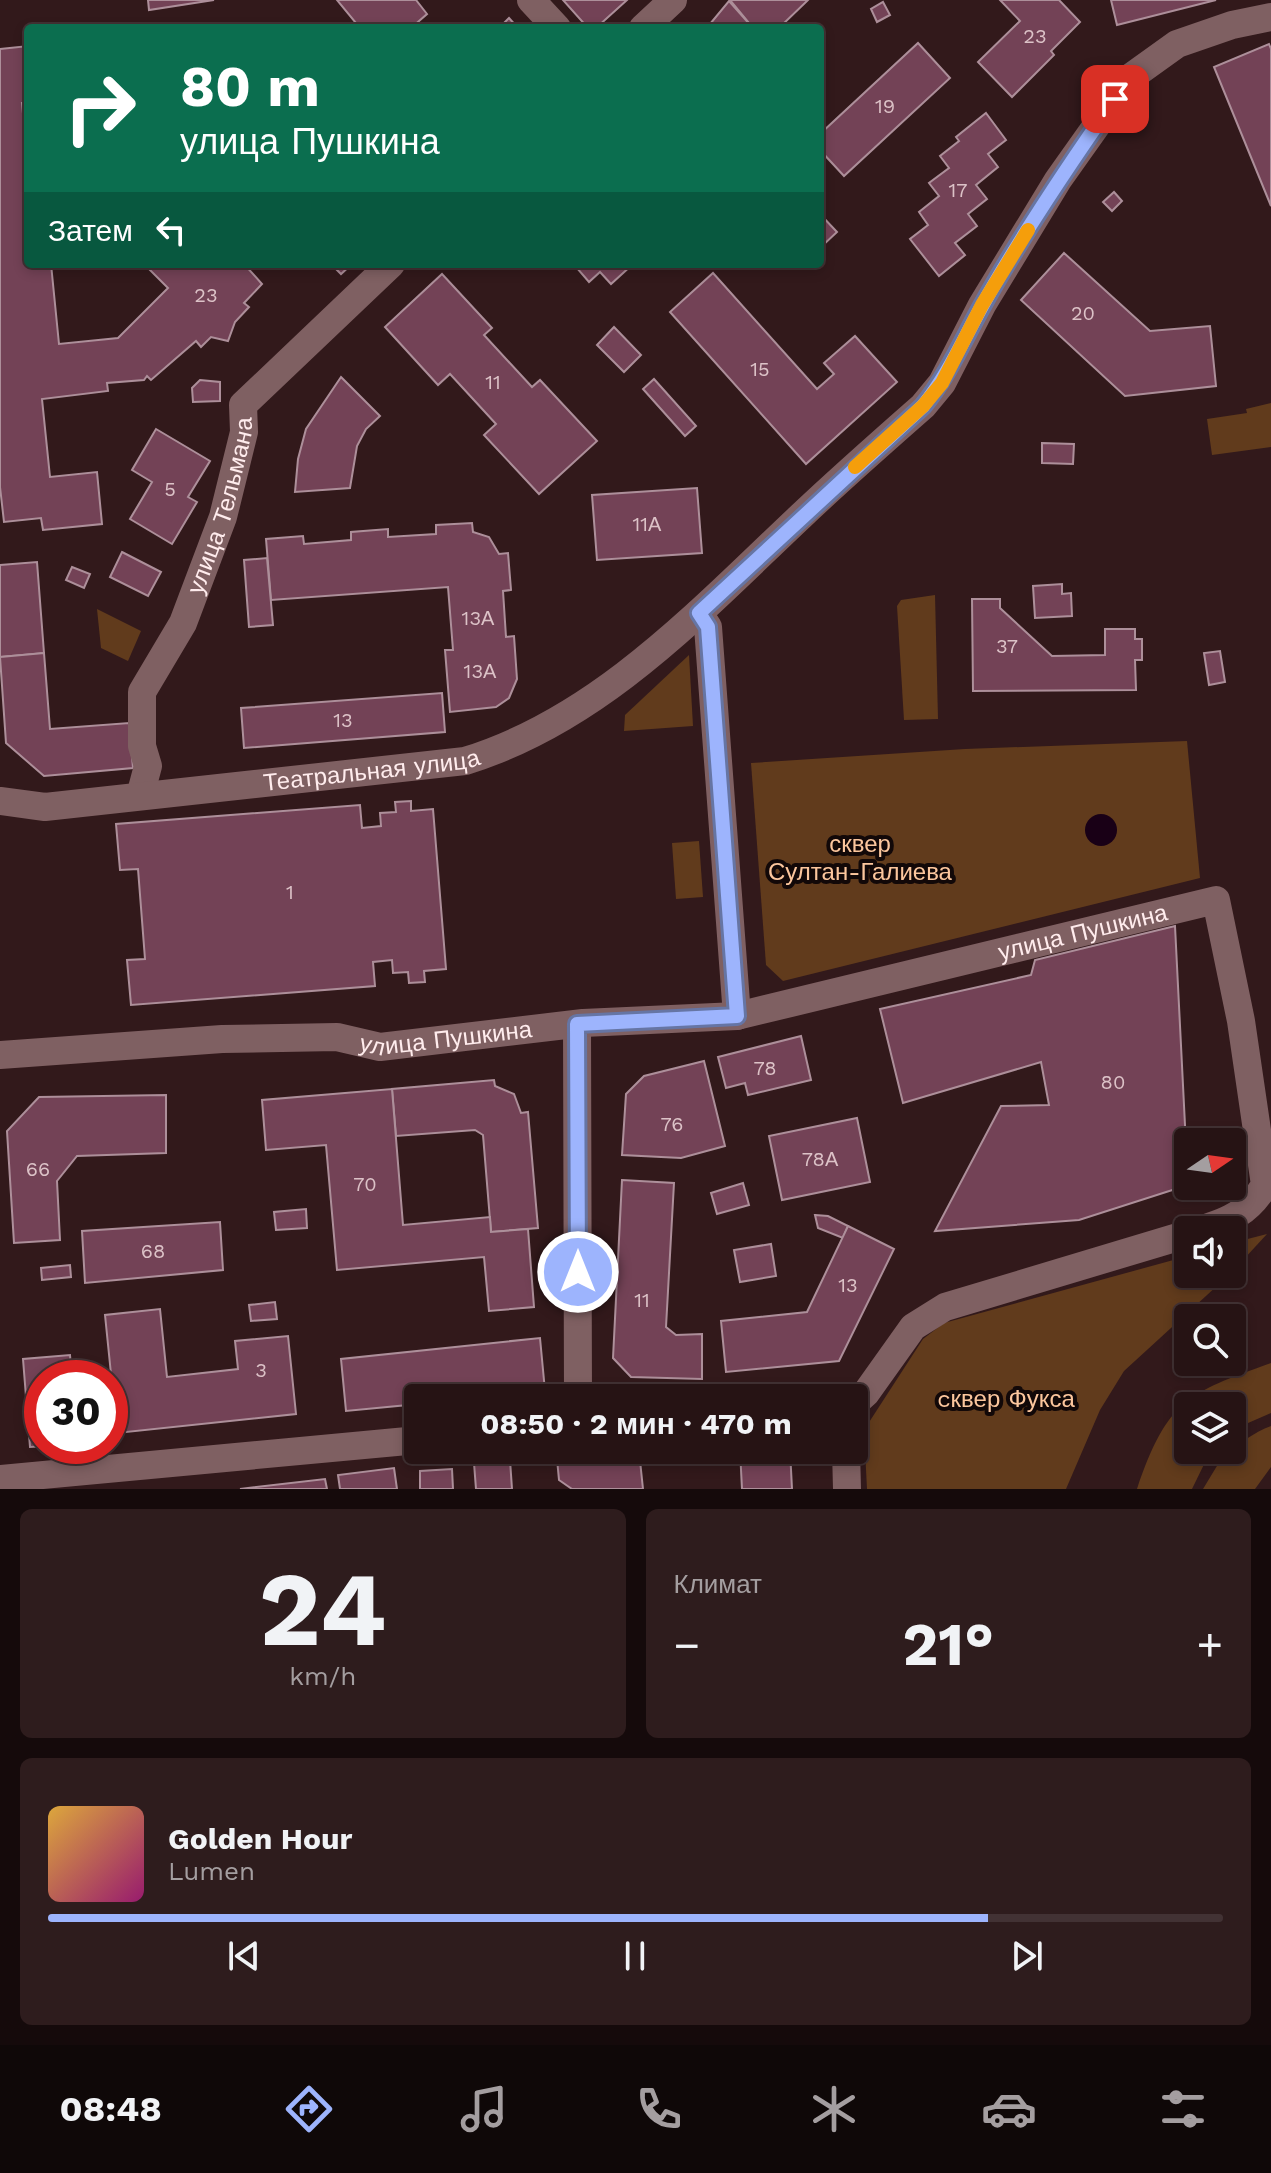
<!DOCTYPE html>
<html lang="ru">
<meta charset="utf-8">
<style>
:root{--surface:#261314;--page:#2e1c1d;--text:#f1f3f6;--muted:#a49ea0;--line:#423234;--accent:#9db4fd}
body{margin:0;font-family:"Work Sans",sans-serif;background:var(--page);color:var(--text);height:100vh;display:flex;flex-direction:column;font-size:30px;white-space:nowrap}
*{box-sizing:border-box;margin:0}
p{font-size:26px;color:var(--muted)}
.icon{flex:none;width:44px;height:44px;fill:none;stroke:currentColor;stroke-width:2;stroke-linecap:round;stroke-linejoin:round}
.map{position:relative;height:1489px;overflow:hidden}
.details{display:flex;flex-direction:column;gap:20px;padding:20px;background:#150a0b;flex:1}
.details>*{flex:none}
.hud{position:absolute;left:24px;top:24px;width:800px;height:244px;border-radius:8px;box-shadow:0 4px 12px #0003,0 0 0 2px var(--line);background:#0b6e4f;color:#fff;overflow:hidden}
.needle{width:52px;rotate:77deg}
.fabs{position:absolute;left:1174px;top:1128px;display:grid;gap:16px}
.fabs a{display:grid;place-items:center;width:72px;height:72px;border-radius:8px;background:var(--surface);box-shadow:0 4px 12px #0003,0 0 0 2px var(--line);font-size:40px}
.speed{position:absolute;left:24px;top:1360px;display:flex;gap:16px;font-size:40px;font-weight:700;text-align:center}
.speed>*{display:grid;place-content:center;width:104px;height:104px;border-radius:50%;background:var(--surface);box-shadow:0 4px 12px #0003,0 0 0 2px var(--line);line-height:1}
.speed .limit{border:12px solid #d22;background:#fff;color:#111}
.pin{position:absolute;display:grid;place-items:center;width:68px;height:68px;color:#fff;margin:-34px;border-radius:16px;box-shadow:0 4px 12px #0006}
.me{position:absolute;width:88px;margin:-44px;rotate:0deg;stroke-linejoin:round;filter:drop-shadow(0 0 6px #0008)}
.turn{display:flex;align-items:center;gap:28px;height:168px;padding:0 24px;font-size:36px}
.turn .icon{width:104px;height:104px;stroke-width:2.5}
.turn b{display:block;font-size:56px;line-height:68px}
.then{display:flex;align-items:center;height:76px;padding:0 24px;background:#0003;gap:16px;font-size:30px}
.big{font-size:60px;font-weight:700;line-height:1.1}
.details .widget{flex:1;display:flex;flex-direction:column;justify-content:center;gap:12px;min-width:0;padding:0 28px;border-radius:12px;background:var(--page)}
.details .dial{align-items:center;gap:0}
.dial b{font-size:104px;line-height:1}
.song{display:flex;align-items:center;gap:24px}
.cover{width:96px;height:96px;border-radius:12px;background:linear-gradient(135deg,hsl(40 70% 55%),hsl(320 70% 35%))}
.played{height:8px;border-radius:4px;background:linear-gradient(90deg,var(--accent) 80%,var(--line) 80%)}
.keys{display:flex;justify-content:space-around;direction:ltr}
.heat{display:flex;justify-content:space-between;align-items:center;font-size:44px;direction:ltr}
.details .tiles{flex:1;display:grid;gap:20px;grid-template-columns:1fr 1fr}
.widget:last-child{grid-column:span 2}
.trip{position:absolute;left:404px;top:1384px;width:464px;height:80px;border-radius:8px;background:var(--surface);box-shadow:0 4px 12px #0003,0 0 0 2px var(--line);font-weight:700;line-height:80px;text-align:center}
.menu{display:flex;height:128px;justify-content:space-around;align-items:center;background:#0f0808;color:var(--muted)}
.menu .icon{width:56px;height:56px}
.menu .selected{color:var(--accent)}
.menu b{font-size:36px;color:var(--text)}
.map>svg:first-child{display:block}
.green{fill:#613b1c}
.water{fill:#190016}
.building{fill:#734256;stroke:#ad8f9a;stroke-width:2}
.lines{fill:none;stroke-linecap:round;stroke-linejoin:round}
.minor{stroke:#7f6062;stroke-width:28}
.route-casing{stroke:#6675a4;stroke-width:20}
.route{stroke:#9db4fd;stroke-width:14}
.slow{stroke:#f59e0b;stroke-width:14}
.labels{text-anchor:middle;stroke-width:8;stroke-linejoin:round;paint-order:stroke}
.number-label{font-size:20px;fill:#dcc2c7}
.street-label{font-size:24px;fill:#ffeced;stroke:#120808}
.park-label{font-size:24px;fill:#fcc69d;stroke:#120808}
</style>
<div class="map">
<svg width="1271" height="1489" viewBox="0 0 1271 1489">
<rect width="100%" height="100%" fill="#32191b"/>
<g class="green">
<polygon points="1271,403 1271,447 1212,455 1207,419 1247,413 1246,409"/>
<polygon points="935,595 938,719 904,720 897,606 901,600"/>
<polygon points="97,609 141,631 128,661 101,648"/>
<polygon points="689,655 693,726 624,731 625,715"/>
<polygon points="1187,741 1200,878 783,981 766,965 751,763 965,749"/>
<polygon points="699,841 703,897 676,899 672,843"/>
<polygon points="1267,1234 1232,1272 1232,1243"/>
<polygon points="1188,1256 1188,1274 1230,1274 1124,1371 1100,1410 1066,1489 867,1489 864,1430 923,1339 944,1323"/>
<path d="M1271 1363V1413L1232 1430V1406H1188V1450H1211L1192 1489H1137C1167 1401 1187 1393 1271 1363Z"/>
<path d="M1271 1426V1467L1255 1489H1203L1226 1451C1239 1445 1254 1432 1271 1426Z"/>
</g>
<circle class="water" cx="1101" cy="830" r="16"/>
<g class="building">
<polygon points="148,0 214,0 149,10"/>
<polygon points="337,0 416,0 427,14 411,28 360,28"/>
<polygon points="563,0 627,0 596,28 588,28"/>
<polygon points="730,0 808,0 779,28 753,28"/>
<polygon points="1000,0 1059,0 1080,22 1051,51 1054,55 1012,97 978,62 1020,21"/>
<polygon points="1111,0 1216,0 1117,25"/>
<polygon points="729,1 753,28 714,28 710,24"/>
<polygon points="883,2 890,15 877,22 871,9"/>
<polygon points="509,18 518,28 499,28"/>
<polygon points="918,43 950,78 844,176 820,150 820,134"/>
<polygon points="1269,44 1271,49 1271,206 1214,67"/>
<polygon points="28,46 28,103 22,103 28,166 28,264 51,264 59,344 118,338 168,288 144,264 244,264 262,284 244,303 249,307 235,322 228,341 211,337 201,347 196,341 151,380 147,376 144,380 107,383 108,391 42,399 50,477 97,472 102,524 43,530 41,518 4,522 0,487 0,49"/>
<polygon points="986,113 1006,140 988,154 998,167 976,185 987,199 968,214 977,226 955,243 965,255 939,276 910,239 928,225 919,212 939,196 929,183 949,168 940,156 959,141 956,137"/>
<polygon points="1114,192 1122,201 1112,211 1103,202"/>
<polygon points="820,214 837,232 820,248"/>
<polygon points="1064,253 1150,331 1210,326 1216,386 1125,396 1021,300"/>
<polygon points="331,264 352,264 341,274"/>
<polygon points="580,264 633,264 611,284 600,272 589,282 576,267"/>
<polygon points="713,273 817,389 834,374 824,363 855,336 897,382 806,464 670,312"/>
<polygon points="442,274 492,328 484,335 532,387 540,380 597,441 539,494 484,435 496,424 450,374 438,385 385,327"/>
<polygon points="614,327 641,355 624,372 597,345"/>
<polygon points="341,377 380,416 366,429 357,446 350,488 295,492 298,459 306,429"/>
<polygon points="654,379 696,426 685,436 643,389"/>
<polygon points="200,380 220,382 220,401 193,402 192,388"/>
<polygon points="156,429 210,461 188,497 197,502 172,544 130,519 152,482 132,470"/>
<polygon points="1042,443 1074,444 1073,464 1042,463"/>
<polygon points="697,488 702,553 597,560 592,495"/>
<polygon points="472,523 473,532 489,537 499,554 508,553 511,590 503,591 506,637 514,636 517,679 509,698 496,707 450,712 445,650 453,650 448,587 271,600 266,539 303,536 304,544 351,540 351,532 388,529 388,537 436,534 436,525"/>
<polygon points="122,552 161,572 148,596 110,577"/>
<polygon points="267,558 273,625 249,627 244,560"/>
<polygon points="37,562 44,653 0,657 0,565"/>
<polygon points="72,567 90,574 84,588 66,580"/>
<polygon points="1062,584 1062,594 1071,593 1072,616 1035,618 1033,586"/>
<polygon points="972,599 1000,599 1000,608 1052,656 1105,655 1105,629 1135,629 1135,639 1142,639 1142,660 1135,660 1136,690 973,691"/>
<polygon points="1220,651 1225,682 1209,685 1204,653"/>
<polygon points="44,653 50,729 129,723 133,768 44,776 6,743 0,657"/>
<polygon points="442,693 445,732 244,748 241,708"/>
<polygon points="411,801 411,811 433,809 446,969 424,971 425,982 409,983 408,972 393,973 392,960 373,962 375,986 131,1005 127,960 145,959 138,869 120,870 116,824 360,805 362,828 381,826 380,813 396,812 395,802"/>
<polygon points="1175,926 1188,1185 1079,1220 935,1231 1001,1106 1049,1105 1041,1062 903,1103 880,1009 1031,975 1035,960"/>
<polygon points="801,1036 811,1080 748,1095 745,1083 726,1088 718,1057"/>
<polygon points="704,1061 725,1146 681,1158 622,1155 626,1094 644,1076"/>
<polygon points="494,1080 495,1086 514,1094 521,1113 528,1112 538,1228 491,1232 483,1135 475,1130 396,1136 392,1089"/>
<polygon points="392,1089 403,1225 490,1217 491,1232 528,1229 534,1307 489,1311 484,1257 337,1270 326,1145 266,1150 262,1100"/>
<polygon points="166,1095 166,1153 77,1156 57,1181 60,1240 14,1243 7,1131 39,1097"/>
<polygon points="857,1118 870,1182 782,1200 769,1136"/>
<polygon points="622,1180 674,1183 666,1327 676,1335 702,1334 702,1379 631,1377 613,1358"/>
<polygon points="743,1183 749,1205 717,1214 711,1193"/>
<polygon points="306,1209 307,1228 276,1230 274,1212"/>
<polygon points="815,1215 828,1216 848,1226 843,1238 818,1228"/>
<polygon points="220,1222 223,1270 85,1283 82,1231"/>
<polygon points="848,1226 894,1249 839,1361 726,1372 721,1321 807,1312"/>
<polygon points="771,1244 776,1276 740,1282 734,1250"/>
<polygon points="70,1265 71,1277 42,1280 41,1268"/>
<polygon points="275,1302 277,1319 251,1321 249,1305"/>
<polygon points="160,1309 167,1377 238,1369 235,1341 288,1336 296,1414 117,1433 105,1315"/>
<polygon points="540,1338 545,1391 478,1398 418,1398 418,1404 346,1411 341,1359"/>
<polygon points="70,1355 72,1378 42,1378 42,1446 47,1446 30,1447 23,1359"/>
<polygon points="740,1450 790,1450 792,1489 742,1489"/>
<polygon points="639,1451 643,1489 572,1489 559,1480 557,1459"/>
<polygon points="510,1460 512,1489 476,1489 474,1463"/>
<polygon points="394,1468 397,1489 340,1489 338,1475"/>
<polygon points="452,1469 453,1489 420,1489 420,1471"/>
<polygon points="325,1479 327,1489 240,1489"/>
</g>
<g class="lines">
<g class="minor">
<polyline points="531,0 557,28"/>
<polyline points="643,28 673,0"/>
<polyline points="699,613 708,627 737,1016"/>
<path id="s1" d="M140 796 148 766 142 746V692L183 623 223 517 244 432 243 405 391 264"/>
<path id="s2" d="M0 801 45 807 465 761C600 720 701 610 801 516 841 478 882 442 923 406L942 383 982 305 1058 180 1131 77 1177 44 1232 25 1271 17"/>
<polyline points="577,1024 578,1398"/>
<path id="s3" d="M0 1055 222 1039 337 1037 380 1047 583 1023 737 1016 1216 900 1241 1021 1265 1185C1248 1213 1230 1220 1200 1230"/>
<polyline points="854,1404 866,1393 913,1327 945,1307 1188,1234"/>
<polyline points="846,1450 847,1489"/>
<polyline points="0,1479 418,1440"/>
</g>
</g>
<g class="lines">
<defs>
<path id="route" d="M578 1272 577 1024 737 1016 708 627 699 613 923 406C948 375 963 340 982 306 1022 234 1068 166 1115 99"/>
</defs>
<use href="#route" class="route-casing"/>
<use href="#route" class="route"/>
<polyline class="slow" points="855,467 923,406 942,383 982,305 1028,230"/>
</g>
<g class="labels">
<g class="number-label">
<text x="1035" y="43">23</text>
<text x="885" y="113">19</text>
<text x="958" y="197">17</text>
<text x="206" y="302">23</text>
<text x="1083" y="320">20</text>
<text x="760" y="376">15</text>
<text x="493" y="389">11</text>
<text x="170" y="496">5</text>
<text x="647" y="531">11А</text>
<text x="478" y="625">13А</text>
<text x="1007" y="653">37</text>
<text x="480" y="678">13А</text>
<text x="343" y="727">13</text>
<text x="290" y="899">1</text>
<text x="765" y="1075">78</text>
<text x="1113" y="1089">80</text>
<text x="672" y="1131">76</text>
<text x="820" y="1166">78А</text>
<text x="38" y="1176">66</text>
<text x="365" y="1191">70</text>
<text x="153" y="1258">68</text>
<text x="848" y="1292">13</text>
<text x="642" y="1307">11</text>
<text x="261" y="1377">3</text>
</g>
<g class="street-label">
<text dy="8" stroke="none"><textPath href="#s1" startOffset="310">улица Тельмана</textPath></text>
<text dy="8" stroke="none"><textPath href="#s2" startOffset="374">Театральная улица</textPath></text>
<text dy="8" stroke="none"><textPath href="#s3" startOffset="1096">улица Пушкина</textPath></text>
<text dy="8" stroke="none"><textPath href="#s3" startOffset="448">улица Пушкина</textPath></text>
</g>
<g class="park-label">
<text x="860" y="852">сквер<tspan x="860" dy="28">Султан-Галиева</tspan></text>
<text x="1006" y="1407">cквер Фукса</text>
</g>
</g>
</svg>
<div class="fabs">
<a><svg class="needle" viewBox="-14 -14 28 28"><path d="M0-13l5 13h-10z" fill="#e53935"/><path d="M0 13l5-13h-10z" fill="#a49ea0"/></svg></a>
<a><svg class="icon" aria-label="sound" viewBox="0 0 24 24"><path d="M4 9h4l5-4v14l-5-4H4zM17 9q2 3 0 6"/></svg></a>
<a><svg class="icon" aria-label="search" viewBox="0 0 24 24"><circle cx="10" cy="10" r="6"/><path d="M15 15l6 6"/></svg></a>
<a><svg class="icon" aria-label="layers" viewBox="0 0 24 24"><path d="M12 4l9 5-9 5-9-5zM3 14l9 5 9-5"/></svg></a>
</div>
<div class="speed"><div class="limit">30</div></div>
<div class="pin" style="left:1115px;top:99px;background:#d93025"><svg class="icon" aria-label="arrive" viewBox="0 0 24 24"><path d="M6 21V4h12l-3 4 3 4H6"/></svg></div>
<svg class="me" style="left:578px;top:1272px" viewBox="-20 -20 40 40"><circle r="17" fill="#9db4fd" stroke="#fff" stroke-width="3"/><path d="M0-11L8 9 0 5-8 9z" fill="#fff"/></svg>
<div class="trip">08:50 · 2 мин · 470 m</div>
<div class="hud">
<div class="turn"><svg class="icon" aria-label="right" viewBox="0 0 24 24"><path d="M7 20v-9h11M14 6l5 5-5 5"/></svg><div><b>80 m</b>улица Пушкина</div></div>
<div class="then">Затем<svg class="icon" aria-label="left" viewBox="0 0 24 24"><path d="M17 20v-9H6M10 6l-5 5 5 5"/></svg></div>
</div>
</div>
<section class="details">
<div class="tiles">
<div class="widget dial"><b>24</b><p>km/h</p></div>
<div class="widget"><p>Климат</p>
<div class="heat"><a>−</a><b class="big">21°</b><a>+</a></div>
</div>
<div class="widget">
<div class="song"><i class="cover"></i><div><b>Golden Hour</b><p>Lumen</p></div></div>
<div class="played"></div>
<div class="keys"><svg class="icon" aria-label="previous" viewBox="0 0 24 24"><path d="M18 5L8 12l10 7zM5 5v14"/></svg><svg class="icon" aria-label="pause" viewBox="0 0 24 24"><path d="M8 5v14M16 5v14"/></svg><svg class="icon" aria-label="next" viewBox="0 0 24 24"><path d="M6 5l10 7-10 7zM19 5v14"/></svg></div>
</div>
</div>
</section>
<nav class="menu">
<b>08:48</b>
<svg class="icon selected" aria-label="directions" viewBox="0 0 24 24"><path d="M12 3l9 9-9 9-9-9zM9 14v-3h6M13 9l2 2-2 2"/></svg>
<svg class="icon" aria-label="music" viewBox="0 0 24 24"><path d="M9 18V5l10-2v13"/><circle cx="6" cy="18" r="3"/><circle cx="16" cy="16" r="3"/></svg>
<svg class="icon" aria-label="phone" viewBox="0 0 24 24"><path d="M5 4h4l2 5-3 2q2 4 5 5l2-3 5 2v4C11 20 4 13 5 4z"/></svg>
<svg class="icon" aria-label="climate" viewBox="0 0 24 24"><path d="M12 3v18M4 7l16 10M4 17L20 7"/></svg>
<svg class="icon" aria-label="car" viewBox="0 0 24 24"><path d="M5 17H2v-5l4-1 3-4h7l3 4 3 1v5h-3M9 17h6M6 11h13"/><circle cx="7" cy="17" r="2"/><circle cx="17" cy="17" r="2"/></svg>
<svg class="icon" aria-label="filters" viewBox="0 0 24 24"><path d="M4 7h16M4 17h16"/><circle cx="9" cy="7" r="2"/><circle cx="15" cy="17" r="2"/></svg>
</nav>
